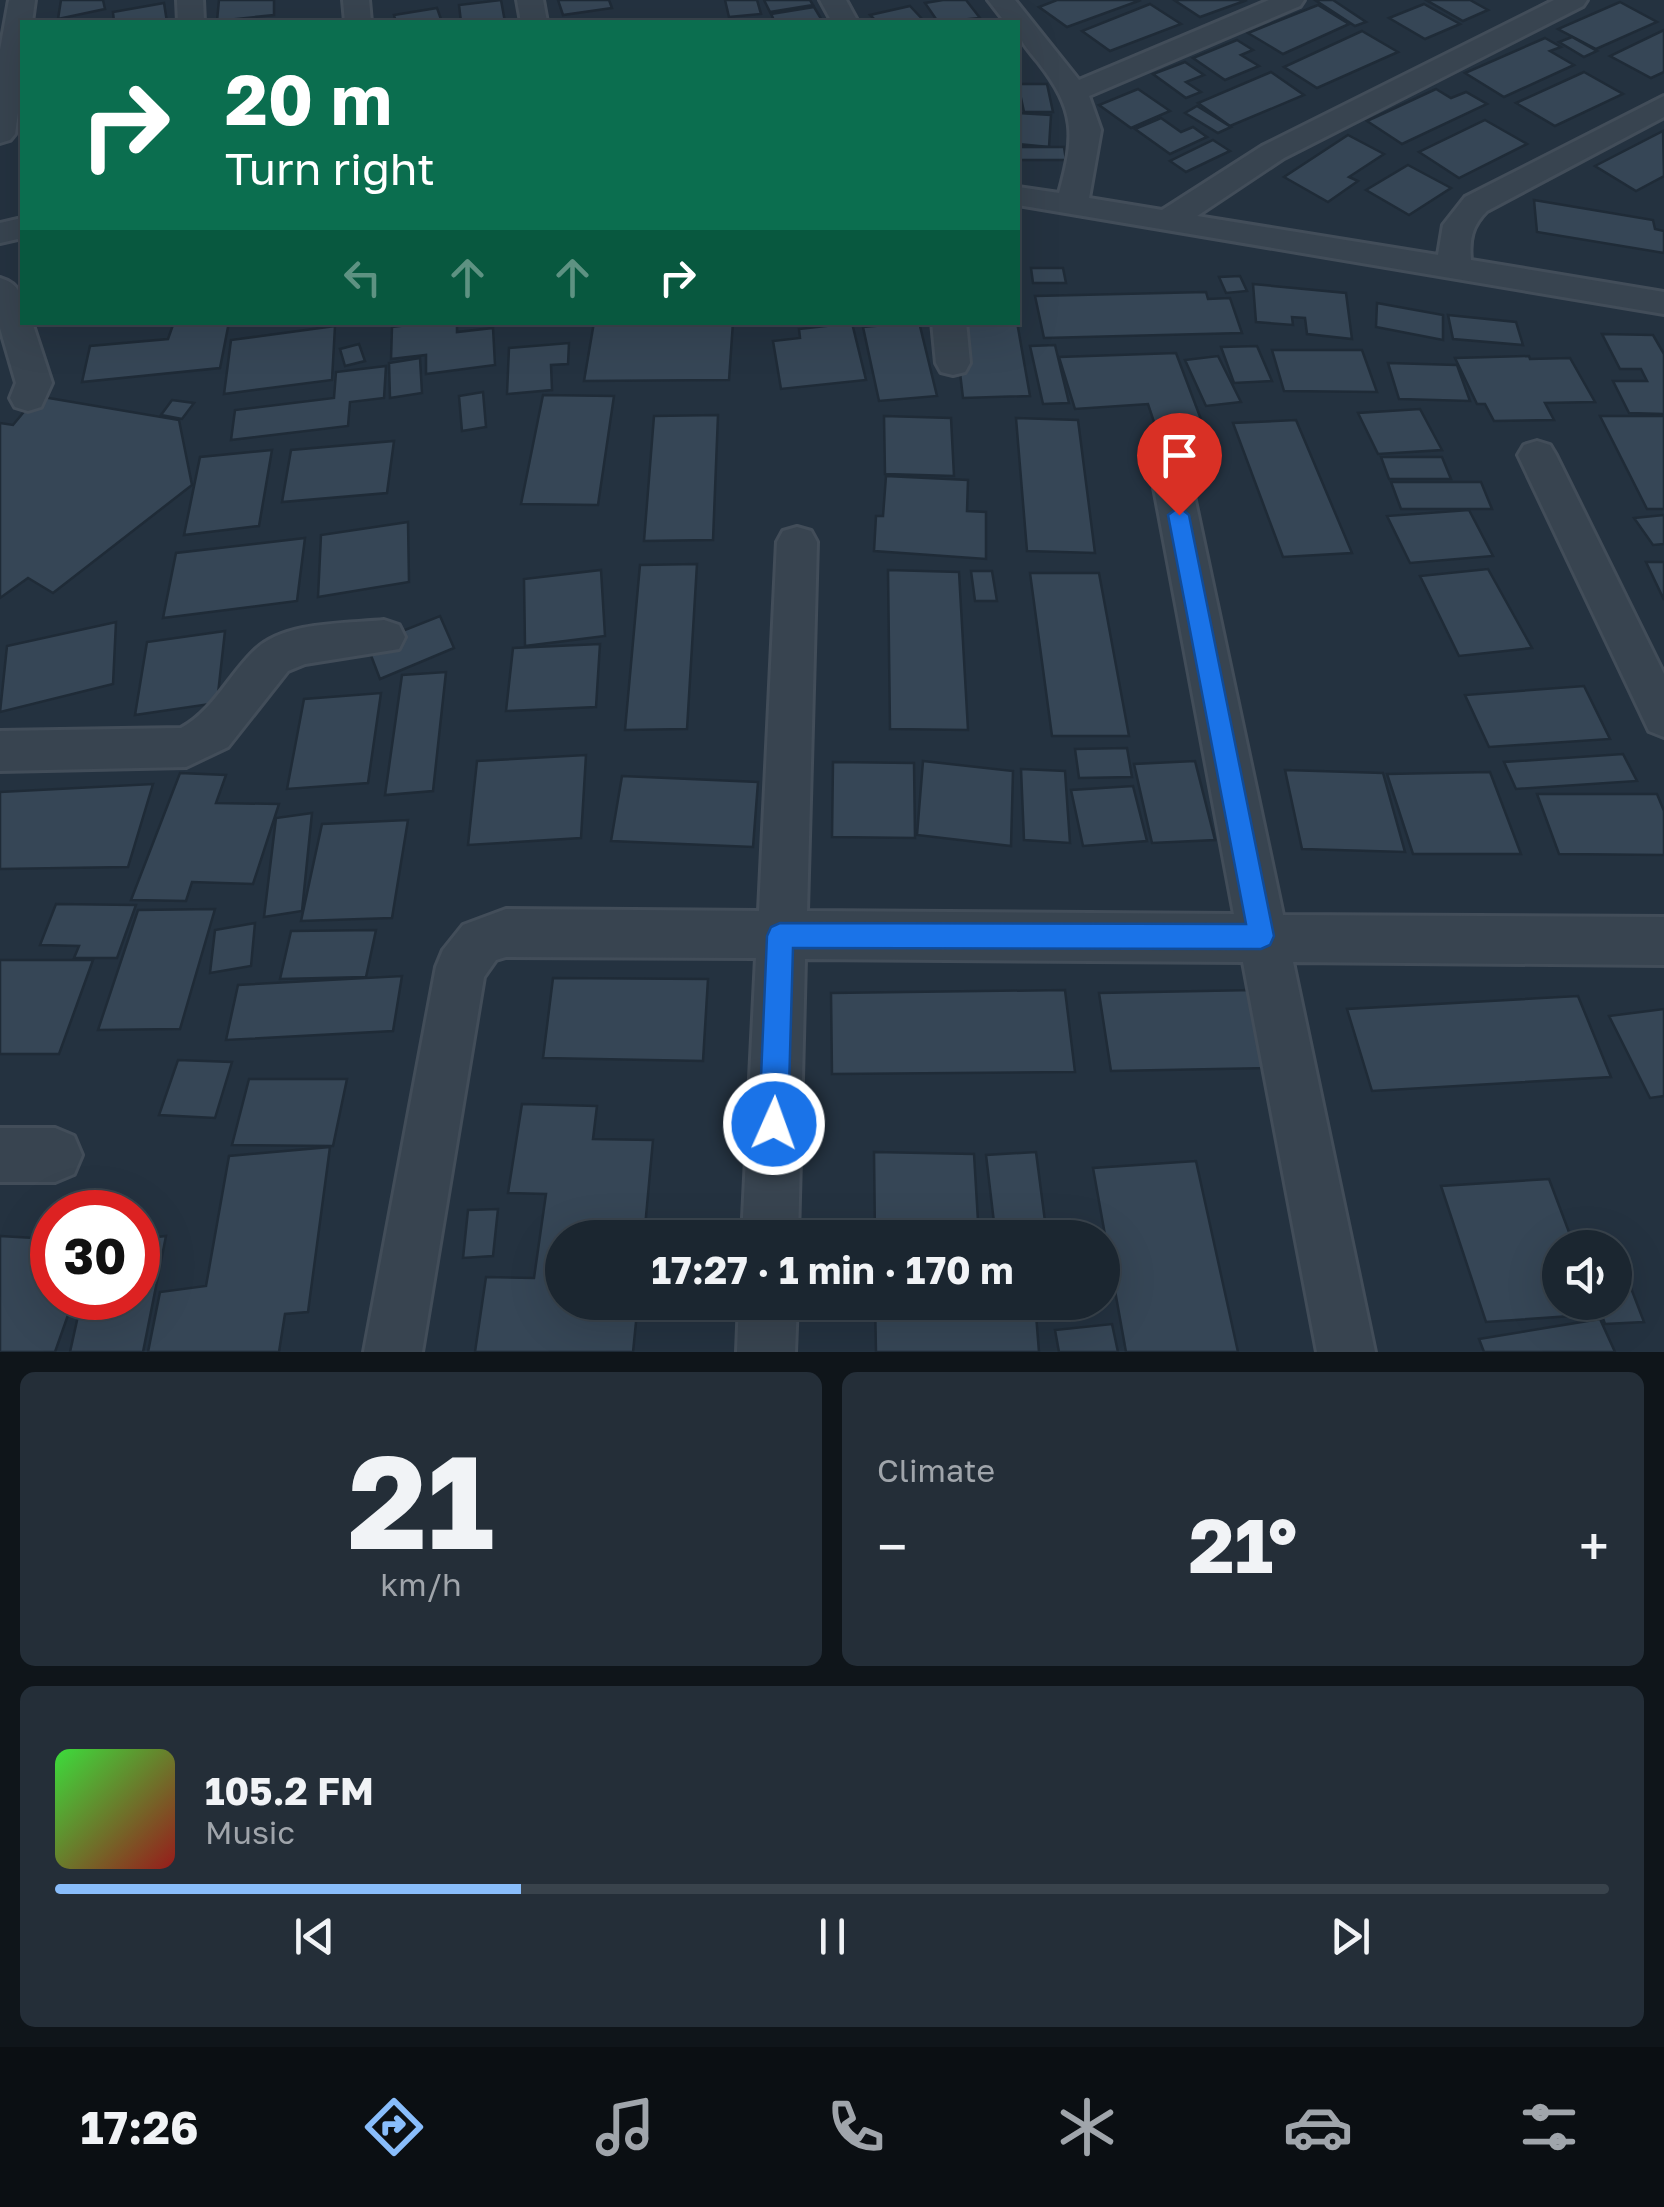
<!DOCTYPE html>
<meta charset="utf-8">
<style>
:root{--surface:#1b2630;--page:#242e38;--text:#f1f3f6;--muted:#a0a5ab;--line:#39434c;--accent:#89bdfb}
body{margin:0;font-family:"Golos Text",sans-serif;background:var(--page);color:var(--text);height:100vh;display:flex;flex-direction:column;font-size:38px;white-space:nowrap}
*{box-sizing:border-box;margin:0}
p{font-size:32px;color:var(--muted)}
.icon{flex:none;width:55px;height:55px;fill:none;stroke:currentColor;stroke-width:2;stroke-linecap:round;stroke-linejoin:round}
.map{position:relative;height:1352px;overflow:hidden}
.sheet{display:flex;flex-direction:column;gap:20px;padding:20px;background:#0f151a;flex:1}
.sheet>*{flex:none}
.top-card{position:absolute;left:20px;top:20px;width:1000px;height:305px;border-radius:0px;box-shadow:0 10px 40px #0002,0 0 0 2px var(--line);background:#0b6e4f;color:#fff;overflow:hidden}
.fabs{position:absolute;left:1542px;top:1230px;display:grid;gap:20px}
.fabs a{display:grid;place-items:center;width:90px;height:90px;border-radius:50%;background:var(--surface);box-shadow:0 10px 40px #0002,0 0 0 2px var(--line);font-size:50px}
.speed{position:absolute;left:30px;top:1190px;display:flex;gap:20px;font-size:50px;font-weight:700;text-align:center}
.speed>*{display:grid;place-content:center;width:130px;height:130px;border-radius:50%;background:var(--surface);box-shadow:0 10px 40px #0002,0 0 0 2px var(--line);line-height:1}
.speed .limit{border:15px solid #d22;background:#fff;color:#111}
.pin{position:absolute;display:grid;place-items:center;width:85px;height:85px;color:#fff;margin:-102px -42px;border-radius:50% 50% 50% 0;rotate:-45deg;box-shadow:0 0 10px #0007}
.pin .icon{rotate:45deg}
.me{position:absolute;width:110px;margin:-55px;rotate:2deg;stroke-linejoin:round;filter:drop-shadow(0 0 8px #0008)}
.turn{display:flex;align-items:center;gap:35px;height:210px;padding:0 40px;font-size:45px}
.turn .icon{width:130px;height:130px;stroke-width:2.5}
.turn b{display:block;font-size:70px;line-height:85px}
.lanes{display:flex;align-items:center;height:95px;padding:0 40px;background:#0003;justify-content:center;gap:50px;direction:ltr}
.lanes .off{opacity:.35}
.big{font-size:75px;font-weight:700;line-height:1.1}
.sheet .card{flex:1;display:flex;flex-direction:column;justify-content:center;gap:15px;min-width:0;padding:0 35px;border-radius:15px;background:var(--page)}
.sheet .dial{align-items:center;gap:0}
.dial b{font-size:130px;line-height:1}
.song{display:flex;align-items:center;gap:30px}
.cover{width:120px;height:120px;border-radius:15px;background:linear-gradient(135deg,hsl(120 70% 55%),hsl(0 70% 35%))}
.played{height:10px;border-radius:5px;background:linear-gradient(90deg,var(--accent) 30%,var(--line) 30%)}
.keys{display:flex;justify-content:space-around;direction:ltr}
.heat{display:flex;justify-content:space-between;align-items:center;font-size:55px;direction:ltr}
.sheet .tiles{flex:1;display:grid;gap:20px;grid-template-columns:1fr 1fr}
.card:last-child{grid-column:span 2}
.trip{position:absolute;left:545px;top:1220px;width:575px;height:100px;border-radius:50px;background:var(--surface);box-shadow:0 10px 40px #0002,0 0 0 2px var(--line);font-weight:700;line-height:100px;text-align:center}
.menu{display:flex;height:160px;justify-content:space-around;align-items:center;background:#0b0f13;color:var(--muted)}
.menu .icon{width:70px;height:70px}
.menu .current{color:var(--accent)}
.menu b{font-size:45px;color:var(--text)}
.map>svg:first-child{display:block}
.building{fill:#364656;stroke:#1f2b37;stroke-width:2.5}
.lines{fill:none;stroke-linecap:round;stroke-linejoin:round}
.minor-casing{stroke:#424d59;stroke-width:6}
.minor{fill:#384450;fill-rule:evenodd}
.route{fill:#1a73e8;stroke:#114b97;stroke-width:2.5}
</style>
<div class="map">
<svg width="1664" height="1352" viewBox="0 0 1664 1352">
<rect width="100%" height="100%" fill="#243240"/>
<g class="building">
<polygon points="61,0 103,0 105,9 58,19"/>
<polygon points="219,0 274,0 274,15 217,21"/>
<polygon points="501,0 505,22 461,22 459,5"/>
<polygon points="558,0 609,0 612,8 563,15"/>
<polygon points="725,0 757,0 761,14 729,17"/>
<polygon points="764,0 810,0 813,5 770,12"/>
<polygon points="943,0 966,0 980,18 938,22 925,3"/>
<polygon points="1057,0 1141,0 1067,27 1039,7"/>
<polygon points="1174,0 1247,0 1200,17"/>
<polygon points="1315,0 1333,0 1366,22 1355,26"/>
<polygon points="1426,0 1470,0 1488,10 1463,21"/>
<polygon points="1620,2 1657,22 1596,49 1558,29"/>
<polygon points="164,3 167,22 114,22 113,12"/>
<polygon points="1150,4 1181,24 1110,51 1082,31"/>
<polygon points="1424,4 1460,24 1425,39 1389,18"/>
<polygon points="1318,5 1349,24 1283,54 1248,33"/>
<polygon points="910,6 925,22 877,22 870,15"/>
<polygon points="814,7 823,22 775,22 771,14"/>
<polygon points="437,8 442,22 396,22 394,15"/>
<polygon points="1664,30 1664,72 1651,78 1610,56"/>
<polygon points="1362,31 1398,52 1317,88 1284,67"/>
<polygon points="1572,37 1597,51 1584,57 1559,42"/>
<polygon points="1545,38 1561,47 1550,51 1574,65 1504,97 1465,73"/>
<polygon points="1237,40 1253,50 1241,55 1259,66 1225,80 1193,58"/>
<polygon points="1185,62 1204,75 1186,82 1201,92 1186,98 1153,74"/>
<polygon points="1271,72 1304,95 1230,126 1198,103"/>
<polygon points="1584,72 1623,94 1555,126 1516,103"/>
<polygon points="1018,84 1047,84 1053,112 1024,112"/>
<polygon points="1138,89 1170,111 1131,128 1099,105"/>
<polygon points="1436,89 1451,98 1466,92 1487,104 1402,144 1367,121"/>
<polygon points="1197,106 1231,127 1218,133 1185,113"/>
<polygon points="1018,113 1051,115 1049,147 1018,144"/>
<polygon points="1161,118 1181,132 1193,127 1207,137 1170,154 1135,129"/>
<polygon points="1485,120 1527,144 1459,178 1419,152"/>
<polygon points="1663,131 1664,176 1636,191 1595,166"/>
<polygon points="1348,135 1384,154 1349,177 1358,181 1328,202 1284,177"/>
<polygon points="1213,140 1230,151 1186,172 1170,161"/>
<polygon points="1018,147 1064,147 1066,160 1018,160"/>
<polygon points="1408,165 1451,188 1409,215 1366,190"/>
<polygon points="1534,200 1653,220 1655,229 1664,231 1664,253 1537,232"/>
<polygon points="1031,268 1063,268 1066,283 1033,283"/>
<polygon points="1240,276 1247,291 1226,293 1219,277"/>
<polygon points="1253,284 1346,293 1352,339 1307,334 1305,318 1292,317 1293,325 1256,322"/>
<polygon points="1206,292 1208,299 1230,298 1242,333 1044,338 1035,296"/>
<polygon points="1377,303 1443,315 1443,340 1376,327"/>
<polygon points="1448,315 1516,322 1523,345 1453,339"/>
<polygon points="174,322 229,322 220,368 82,382 90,346 168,339"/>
<polygon points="430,322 457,322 457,332 493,328 495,365 426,374 426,355 391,359 392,327"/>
<polygon points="594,322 733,322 729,380 584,381"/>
<polygon points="919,322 937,396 879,401 863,327"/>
<polygon points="954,322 1017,322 1030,396 963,398"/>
<polygon points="852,323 866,380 781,389 773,341 800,338 799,329"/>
<polygon points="335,326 332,380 224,394 231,340"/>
<polygon points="1602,334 1653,335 1664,354 1664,414 1629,413 1613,381 1647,381 1641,369 1620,369"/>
<polygon points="569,343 568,364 551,365 552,390 507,394 509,348"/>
<polygon points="359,344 365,361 345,366 340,349"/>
<polygon points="1055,345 1069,403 1043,404 1030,346"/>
<polygon points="1257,346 1272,381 1234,383 1221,347"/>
<polygon points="1272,350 1362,350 1377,392 1284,391"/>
<polygon points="1176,353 1202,422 1155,425 1148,404 1075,409 1059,357"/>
<polygon points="1218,356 1241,402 1206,406 1185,360"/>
<polygon points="1529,356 1530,359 1570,358 1595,402 1545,403 1554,420 1494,421 1485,404 1477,404 1455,358"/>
<polygon points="420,358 422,393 390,398 389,363"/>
<polygon points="1388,363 1457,365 1470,401 1399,399"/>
<polygon points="386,366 384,398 350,402 348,426 231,440 235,410 334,398 336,372"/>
<polygon points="483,392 486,427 462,431 459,396"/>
<polygon points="543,395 614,396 598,505 521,504"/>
<polygon points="37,396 179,420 192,485 53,593 28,578 0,598 0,423 13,425"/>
<polygon points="172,400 194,403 182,419 161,415"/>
<polygon points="1420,409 1442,450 1378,454 1358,413"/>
<polygon points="718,415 713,540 644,541 654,416"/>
<polygon points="884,416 951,418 954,476 885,474"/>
<polygon points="1600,416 1664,416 1664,509 1647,509"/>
<polygon points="1016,418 1078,420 1095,553 1027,551"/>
<polygon points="1296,420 1352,553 1283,557 1233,423"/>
<polygon points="394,441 387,493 282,502 291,450"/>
<polygon points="272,450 259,526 184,535 200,457"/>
<polygon points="1381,457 1442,457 1451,479 1389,479"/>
<polygon points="886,476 968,480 967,511 986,512 986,559 874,551 876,516 883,516"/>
<polygon points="1391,482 1481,482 1492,509 1401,509"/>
<polygon points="1469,510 1493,556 1410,563 1387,516"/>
<polygon points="1664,515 1664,544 1653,545 1634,518"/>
<polygon points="408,522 409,582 318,597 321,535"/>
<polygon points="305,538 297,601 163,618 176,553"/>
<polygon points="1646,562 1664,562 1664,600"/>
<polygon points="697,564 687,729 625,730 640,565"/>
<polygon points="1488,569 1532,648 1459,656 1420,576"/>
<polygon points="601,570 605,636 525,646 524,579"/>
<polygon points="888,570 959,572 968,730 890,729"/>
<polygon points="971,571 992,571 997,601 975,601"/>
<polygon points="1030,573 1099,573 1129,736 1052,736"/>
<polygon points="440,616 454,648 380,679 367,645"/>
<polygon points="116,622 113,684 0,712 7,646"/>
<polygon points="225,631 217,703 135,715 147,642"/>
<polygon points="600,644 596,707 506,711 513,648"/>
<polygon points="446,672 433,791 385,795 402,675"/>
<polygon points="1584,686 1610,739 1489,747 1465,695"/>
<polygon points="381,693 368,783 287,789 304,699"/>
<polygon points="1127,748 1132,777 1079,778 1075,749"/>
<polygon points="1623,754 1637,781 1516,789 1504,762"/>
<polygon points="586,755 581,838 468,845 477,761"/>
<polygon points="923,761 1013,771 1011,846 917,835"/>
<polygon points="1195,761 1215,840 1152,843 1134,764"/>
<polygon points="833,762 914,763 915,838 832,837"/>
<polygon points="1021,769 1065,771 1070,843 1024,840"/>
<polygon points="1285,770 1383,773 1405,852 1302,849"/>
<polygon points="1490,772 1521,854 1413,854 1387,774"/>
<polygon points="180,773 226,775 216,803 279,804 253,884 192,882 186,901 131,900"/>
<polygon points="622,776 758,782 753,847 611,841"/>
<polygon points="153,784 128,867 0,869 0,792"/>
<polygon points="1133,786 1147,841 1083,846 1071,790"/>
<polygon points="1537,794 1657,794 1664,811 1664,855 1559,854"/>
<polygon points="312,813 302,911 264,917 276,818"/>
<polygon points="408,820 392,918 301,921 322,824"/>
<polygon points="56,904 136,905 117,958 74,958 79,946 40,945"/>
<polygon points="215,909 180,1029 98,1030 138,910"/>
<polygon points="255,923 251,966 210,973 215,930"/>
<polygon points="376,930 366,977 280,979 291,931"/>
<polygon points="0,960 93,960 59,1054 0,1054"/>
<polygon points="402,976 393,1031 226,1040 238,985"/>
<polygon points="553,978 708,979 703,1061 543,1058"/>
<polygon points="1065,990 1075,1072 832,1074 831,993"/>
<polygon points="1254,990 1271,1068 1111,1071 1099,993"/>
<polygon points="1578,996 1611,1077 1372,1091 1347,1009"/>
<polygon points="1664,1009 1664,1096 1650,1098 1609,1016"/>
<polygon points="178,1060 232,1062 215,1118 159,1115"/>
<polygon points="249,1079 347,1079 333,1146 232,1145"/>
<polygon points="522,1104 597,1106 593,1139 653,1140 644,1238 562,1238 562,1302 638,1302 633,1352 475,1352 486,1277 534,1278 546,1194 508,1193"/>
<polygon points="330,1147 308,1312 285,1314 279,1352 148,1352 160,1292 206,1286 229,1156"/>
<polygon points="874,1152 974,1154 979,1238 875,1238"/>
<polygon points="1036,1152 1046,1229 995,1231 986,1155"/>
<polygon points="1196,1161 1238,1352 1126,1352 1093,1168"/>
<polygon points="1549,1179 1575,1248 1560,1248 1560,1302 1596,1302 1600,1314 1486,1322 1441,1186"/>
<polygon points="498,1209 493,1256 463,1258 468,1210"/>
<polygon points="0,1236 52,1239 52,1298 74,1298 55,1352 0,1352"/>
<polygon points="166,1236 143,1352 70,1352 82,1298 138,1298 138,1239"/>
<polygon points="1621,1262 1644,1322 1605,1324 1597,1302 1615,1302 1615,1263"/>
<polygon points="875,1302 1035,1302 1039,1352 876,1352"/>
<polygon points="1600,1319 1615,1352 1484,1352 1479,1339"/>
<polygon points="1112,1324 1118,1352 1059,1352 1055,1330"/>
</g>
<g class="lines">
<defs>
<g id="minor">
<polygon points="9,0 35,0 32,22 22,22 22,83 15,134 10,140 0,143 0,50"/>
<polygon points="177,0 203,0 204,22 178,22"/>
<polygon points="343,0 369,0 371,22 345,22"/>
<polygon points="517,0 543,0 547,22 521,22"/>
<polygon points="820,0 846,0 858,22 832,22"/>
<path d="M988 0H1015L1079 80 1269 0H1304L1300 6 1089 96 1101 130 1089 198 1162 210 1262 146 1554 0H1587L1583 6 1284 158 1197 216 1438 255 1443 225 1465 197 1664 96V117L1487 211C1472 226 1469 239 1471 260L1664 292V314L1018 205V187L1059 193C1075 135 1076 111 1038 62 1027 48 1018 41 1018 22H1005Z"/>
<polygon points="22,218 22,238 0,243 0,223"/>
<path d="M0 278C24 285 22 301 22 322H32L52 383 41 407 28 411 15 407 10 398 16 383 0 328Z"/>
<polygon points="932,322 966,322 970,363 965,372 953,375 941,372 936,363"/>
<polygon points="1537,441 1550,445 1556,455 1664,674 1664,737 1649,731 1518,455 1524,445"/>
<polygon points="1171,463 1184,467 1190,477 1283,915 1664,917 1664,965 1293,962 1375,1352 1317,1352 1243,962 805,959 798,1238 742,1238 756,958 506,957 496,960 484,977 422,1352 364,1352 436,967 443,950 463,925 506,909 759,911 777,542 783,531 797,527 811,531 817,542 807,911 1234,914 1152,477 1158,467"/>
<path d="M384 620 399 625 405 637 399 649 305 664 288 671 228 747 186 767 0 771V731L181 728C214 710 229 674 256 649 286 621 346 624 384 620Z"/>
<polygon points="0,1128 55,1128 74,1136 82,1155 74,1174 55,1182 0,1182"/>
<polygon points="739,1302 797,1302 795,1352 737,1352"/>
</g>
</defs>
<use href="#minor" class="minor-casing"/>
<use href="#minor" class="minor"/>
</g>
<polygon class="route" points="1179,507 1189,515 1274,936 1270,945 1261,949 793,948 788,1124 784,1134 774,1139 764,1134 759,1124 767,936 771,927 780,923 1246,924 1168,515"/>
</svg>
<div class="fabs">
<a><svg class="icon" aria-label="sound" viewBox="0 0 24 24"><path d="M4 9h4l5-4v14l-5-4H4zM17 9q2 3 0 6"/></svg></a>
</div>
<div class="speed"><div class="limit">30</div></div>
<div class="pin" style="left:1179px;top:515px;background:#d93025"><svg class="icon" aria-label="arrive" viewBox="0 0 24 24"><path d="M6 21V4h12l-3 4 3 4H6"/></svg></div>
<svg class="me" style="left:774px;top:1124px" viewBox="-20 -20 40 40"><circle r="17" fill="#1a73e8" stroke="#fff" stroke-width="3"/><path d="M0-11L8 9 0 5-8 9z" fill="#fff"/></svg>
<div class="trip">17:27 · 1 min · 170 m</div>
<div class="top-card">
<div class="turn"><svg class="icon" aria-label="right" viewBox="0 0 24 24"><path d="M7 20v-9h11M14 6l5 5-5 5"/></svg><div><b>20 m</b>Turn right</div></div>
<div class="lanes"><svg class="icon off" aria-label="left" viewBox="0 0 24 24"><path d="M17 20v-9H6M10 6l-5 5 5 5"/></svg><svg class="icon off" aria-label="ahead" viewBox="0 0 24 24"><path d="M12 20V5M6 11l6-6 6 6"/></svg><svg class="icon off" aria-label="ahead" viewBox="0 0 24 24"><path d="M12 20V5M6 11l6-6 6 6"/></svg><svg class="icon" aria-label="right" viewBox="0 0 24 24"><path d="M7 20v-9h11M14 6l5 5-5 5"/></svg></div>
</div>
</div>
<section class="sheet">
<div class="tiles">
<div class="card dial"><b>21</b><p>km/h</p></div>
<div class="card"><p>Climate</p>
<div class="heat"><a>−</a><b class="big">21°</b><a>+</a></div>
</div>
<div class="card">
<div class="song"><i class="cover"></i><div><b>105.2 FM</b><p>Music</p></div></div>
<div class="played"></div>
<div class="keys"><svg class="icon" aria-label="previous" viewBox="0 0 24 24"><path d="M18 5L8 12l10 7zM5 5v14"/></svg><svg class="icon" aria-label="pause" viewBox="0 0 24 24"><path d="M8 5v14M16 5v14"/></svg><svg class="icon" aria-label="next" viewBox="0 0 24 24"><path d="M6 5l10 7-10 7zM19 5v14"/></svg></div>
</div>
</div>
</section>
<nav class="menu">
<b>17:26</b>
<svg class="icon current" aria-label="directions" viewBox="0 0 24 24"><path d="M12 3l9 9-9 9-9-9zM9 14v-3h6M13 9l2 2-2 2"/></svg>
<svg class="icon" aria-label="music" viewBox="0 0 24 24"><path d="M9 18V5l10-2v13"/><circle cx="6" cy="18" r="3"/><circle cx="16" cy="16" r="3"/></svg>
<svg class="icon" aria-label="phone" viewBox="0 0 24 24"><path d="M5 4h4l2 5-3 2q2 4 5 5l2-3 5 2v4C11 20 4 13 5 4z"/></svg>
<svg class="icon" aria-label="climate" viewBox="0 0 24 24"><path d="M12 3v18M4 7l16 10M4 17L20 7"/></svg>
<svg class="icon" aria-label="car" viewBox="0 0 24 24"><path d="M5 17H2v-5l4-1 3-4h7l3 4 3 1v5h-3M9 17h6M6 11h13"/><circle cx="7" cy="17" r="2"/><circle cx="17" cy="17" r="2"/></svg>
<svg class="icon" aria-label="filters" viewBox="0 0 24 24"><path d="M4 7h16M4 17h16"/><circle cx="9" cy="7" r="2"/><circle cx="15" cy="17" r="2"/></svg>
</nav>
